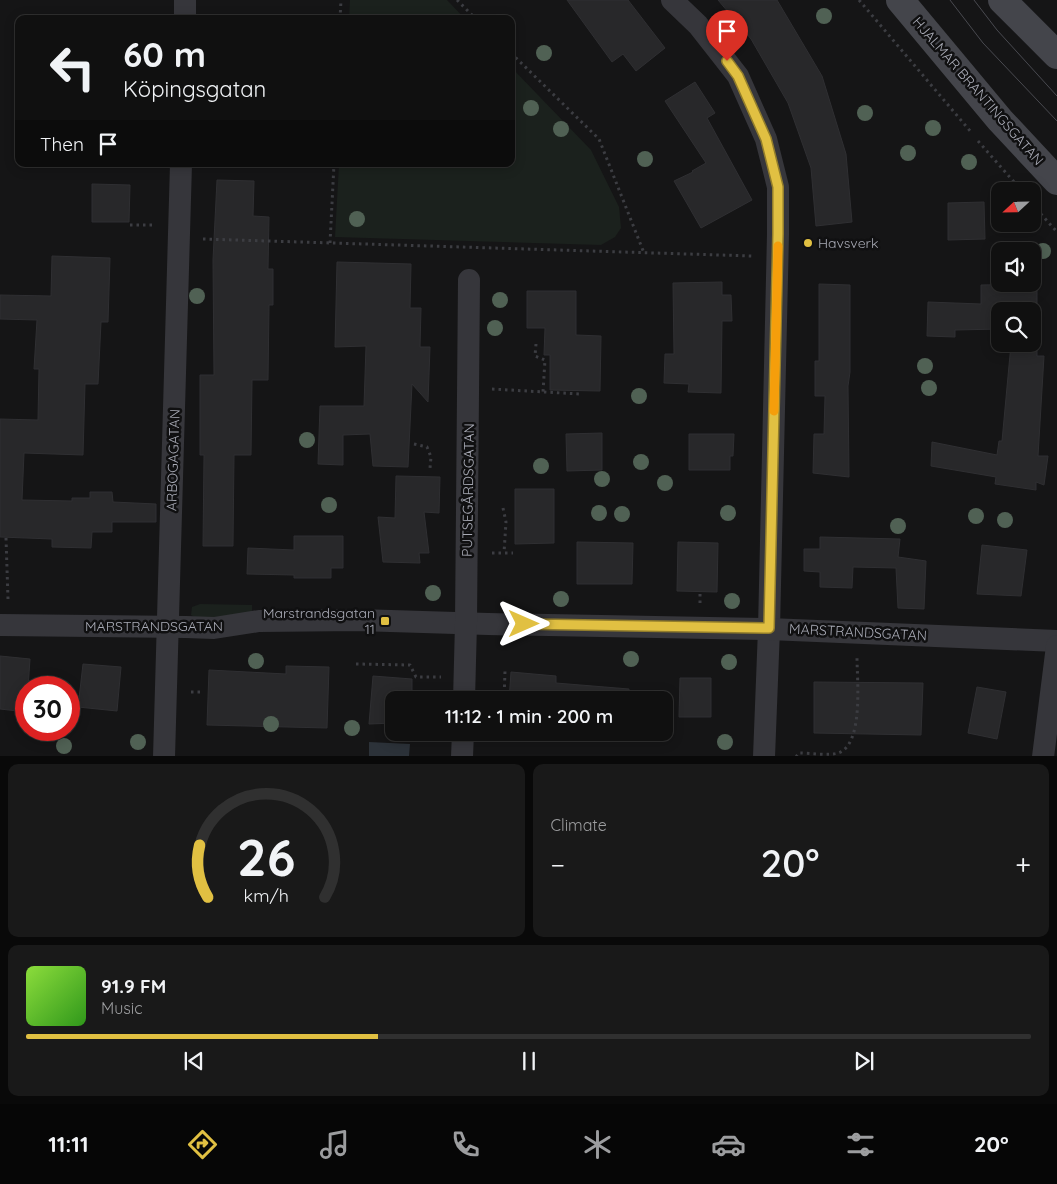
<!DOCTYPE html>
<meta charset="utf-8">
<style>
:root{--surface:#101010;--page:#191919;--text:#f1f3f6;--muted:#9c9d9f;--line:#303030;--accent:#e1c042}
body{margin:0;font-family:Quicksand,sans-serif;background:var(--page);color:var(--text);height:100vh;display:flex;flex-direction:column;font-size:19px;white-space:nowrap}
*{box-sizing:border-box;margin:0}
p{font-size:16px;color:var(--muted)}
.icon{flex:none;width:28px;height:28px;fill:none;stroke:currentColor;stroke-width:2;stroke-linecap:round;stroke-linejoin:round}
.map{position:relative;height:756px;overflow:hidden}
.panel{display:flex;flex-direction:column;gap:8px;padding:8px;background:#090909;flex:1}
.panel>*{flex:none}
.banner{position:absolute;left:15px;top:15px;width:500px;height:152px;border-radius:10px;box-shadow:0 2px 12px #0003,0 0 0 1px var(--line);background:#101010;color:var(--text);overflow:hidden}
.needle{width:32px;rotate:248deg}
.buttons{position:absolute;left:991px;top:182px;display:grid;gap:10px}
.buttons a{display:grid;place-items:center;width:50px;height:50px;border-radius:10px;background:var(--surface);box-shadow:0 2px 12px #0003,0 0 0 1px var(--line);font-size:25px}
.speed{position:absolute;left:15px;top:676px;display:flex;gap:10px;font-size:25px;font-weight:700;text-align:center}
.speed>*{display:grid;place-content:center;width:65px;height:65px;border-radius:50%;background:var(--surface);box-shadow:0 2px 12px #0003,0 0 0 1px var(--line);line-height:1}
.speed .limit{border:8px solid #d22;background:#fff;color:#111}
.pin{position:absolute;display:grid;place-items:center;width:42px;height:42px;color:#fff;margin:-51px -21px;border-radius:50% 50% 50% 0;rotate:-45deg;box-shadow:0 0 5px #0007}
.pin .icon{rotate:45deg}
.me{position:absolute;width:55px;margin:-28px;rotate:90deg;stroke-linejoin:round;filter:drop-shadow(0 0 4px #0008)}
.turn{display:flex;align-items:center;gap:18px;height:105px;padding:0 25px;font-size:22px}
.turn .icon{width:65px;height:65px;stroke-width:2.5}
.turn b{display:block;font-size:35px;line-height:42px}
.then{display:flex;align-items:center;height:48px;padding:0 25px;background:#0003;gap:10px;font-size:19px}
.big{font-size:38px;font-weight:600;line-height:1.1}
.panel .card{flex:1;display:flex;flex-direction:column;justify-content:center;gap:8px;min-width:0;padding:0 18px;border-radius:10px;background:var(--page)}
.panel .dial{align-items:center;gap:0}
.dial svg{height:130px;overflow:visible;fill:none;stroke:var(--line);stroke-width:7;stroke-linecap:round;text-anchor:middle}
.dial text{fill:var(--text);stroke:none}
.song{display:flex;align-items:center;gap:15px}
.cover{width:60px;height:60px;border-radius:8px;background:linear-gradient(135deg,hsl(90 70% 55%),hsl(110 70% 35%))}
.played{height:5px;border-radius:2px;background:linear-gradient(90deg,var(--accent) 35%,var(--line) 35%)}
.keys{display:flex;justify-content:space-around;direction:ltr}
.heat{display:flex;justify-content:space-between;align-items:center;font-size:28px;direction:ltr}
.panel .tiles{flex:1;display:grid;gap:8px;grid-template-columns:1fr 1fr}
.card:last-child{grid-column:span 2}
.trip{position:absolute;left:385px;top:691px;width:288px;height:50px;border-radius:10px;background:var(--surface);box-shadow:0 2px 12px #0003,0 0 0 1px var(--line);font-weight:600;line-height:50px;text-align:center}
.tab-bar{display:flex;height:80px;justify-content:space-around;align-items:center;background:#060606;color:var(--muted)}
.tab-bar .icon{width:35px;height:35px}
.tab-bar .on{color:var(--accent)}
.tab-bar b{font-size:22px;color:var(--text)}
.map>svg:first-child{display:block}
.green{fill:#1b211d}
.water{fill:#2c3239}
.building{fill:#28282a;stroke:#2f2f32}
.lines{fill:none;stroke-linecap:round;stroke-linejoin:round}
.path{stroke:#3c3d42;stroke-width:3;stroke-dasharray:2.5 4;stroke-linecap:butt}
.street{stroke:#36363b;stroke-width:22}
.secondary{stroke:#44454b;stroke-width:28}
.tram{stroke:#494a50;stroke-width:1}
.tree{fill:#506154}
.route-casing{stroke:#927d2b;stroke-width:12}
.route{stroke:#e1c042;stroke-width:9}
.slow{stroke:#f59e0b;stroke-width:9}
.poi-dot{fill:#e1c042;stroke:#101011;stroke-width:2}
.labels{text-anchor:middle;stroke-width:5;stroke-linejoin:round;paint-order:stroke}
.street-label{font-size:14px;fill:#a8aab5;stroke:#101011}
.poi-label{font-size:14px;fill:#a8aab5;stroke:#101011;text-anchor:start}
</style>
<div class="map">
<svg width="1057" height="757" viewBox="0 0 1057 757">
<rect width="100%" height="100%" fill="#151516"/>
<g class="green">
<polygon points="350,0 447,0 465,19 349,19"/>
<polygon points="511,67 591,150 619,207 621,228 615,237 601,245 335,237 339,164 511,164"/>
<polygon points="200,604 252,605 252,613 217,618 195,617 191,615 192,607"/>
</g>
<polygon class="water" points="369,742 410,744 409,756 369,756"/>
<g class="building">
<polygon points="567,0 628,0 665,48 636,71 623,54 612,62"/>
<polygon points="718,0 777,0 822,76 846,154 852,222 816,226 811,168 788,103 751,39"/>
<polygon points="695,82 715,113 707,118 752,200 701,228 674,181 693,172 692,171 706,163 665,101"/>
<polygon points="217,180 254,181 253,216 269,217 268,269 273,269 273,305 269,305 268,380 252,380 251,455 234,455 233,546 203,546 204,455 200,455 200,375 214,375 213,260"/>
<polygon points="92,184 130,185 129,222 92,222"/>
<polygon points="984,202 985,239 948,240 948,203"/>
<polygon points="52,256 110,258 108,322 101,322 98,384 85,384 83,455 24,453 22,500 72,501 72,498 90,498 90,492 112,492 113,502 156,504 156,522 112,522 112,532 92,532 91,548 52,547 52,539 0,537 0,419 38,420 39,369 34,369 37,320 0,319 0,295 51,296"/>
<polygon points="337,262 411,264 410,308 421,308 420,347 430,347 428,402 412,384 408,467 373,466 370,434 343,435 343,465 318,464 320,406 364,406 366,346 335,347"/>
<polygon points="722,282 722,295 731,295 732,321 722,321 721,393 688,392 689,384 664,383 665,354 674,354 673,283"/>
<polygon points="819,284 850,285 850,372 848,386 849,477 813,473 814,434 824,434 825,396 815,396 815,361 819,361"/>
<polygon points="1037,284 1037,356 1044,356 1038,456 1048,456 1044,485 1036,482 1036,490 995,484 996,477 931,466 932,442 997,455 999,441 1002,441 1011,344 1032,344 1032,311 1000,311 1000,329 955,330 955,337 927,336 928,302 981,304 981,285"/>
<polygon points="527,291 576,291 576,335 601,336 600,391 550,390 550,355 544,355 545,328 527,328"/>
<polygon points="602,433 602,470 567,471 566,434"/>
<polygon points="689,434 734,434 733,456 730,456 730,470 689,470"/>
<polygon points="396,476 440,477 439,513 424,512 429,553 419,553 420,563 383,562 378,517 395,518"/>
<polygon points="515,489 554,489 554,543 515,544"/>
<polygon points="294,536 343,536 343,568 331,568 331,578 294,578 294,575 247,574 248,548 294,550"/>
<polygon points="820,537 900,539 898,557 926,561 924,609 898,608 896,568 853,567 852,588 820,587 820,572 804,571 804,549 820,549"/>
<polygon points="577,542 633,543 632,584 577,584"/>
<polygon points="678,542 718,543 717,592 677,591"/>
<polygon points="982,545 1027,550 1021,596 977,594"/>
<polygon points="0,656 30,659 28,688 26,688 26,712 0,709"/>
<polygon points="83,664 121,667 117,711 78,707"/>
<polygon points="286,666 329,667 327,728 207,725 209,670 286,674"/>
<polygon points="511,672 556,676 556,683 629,689 628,700 509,700"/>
<polygon points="373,676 412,679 412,700 394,700 394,723 369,724"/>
<polygon points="680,678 711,678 711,717 679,717"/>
<polygon points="814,682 923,683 921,735 814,733"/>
<polygon points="977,687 1006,692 997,739 968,733"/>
<polygon points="506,732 625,732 625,740 551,734 551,737"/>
</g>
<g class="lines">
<g class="path">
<polyline points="457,0 476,19"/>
<polyline points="859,0 971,132"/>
<polyline points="340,19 341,0"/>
<polyline points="511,53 599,139 644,253"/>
<polyline points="978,141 1022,191"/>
<polyline points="1032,204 1057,232"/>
<polyline points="130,225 154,225"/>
<polyline points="203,239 752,256"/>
<polyline points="330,243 334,164"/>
<polyline points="536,344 535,356 545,360 543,392"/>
<polyline points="492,389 579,394"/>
<polyline points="414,444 427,447 431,457 430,468"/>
<polyline points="503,508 506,522 504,553"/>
<polyline points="6,538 8,599"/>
<polyline points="492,553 513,553"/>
<polyline points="700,603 700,592"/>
<polyline points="356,664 410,665 416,677 441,677"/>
<polyline points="191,692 202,692"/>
<polyline points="490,692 504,692"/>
<polyline points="504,700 505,671"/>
<path d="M796 757 799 753C810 753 829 756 838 753 864 745 857 679 857 658"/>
</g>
<g class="street">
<polyline points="672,0 698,25 738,76 766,139 778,187 778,234 769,629 764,757"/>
<polyline points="185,19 185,0"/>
<polyline points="0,625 186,627 214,628 259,621 358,620 488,624 769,629 1057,641"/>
<polyline points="464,700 466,623 469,280"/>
<polyline points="164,757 181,164"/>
<polyline points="462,757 463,732"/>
<polyline points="1043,757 1057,646"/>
</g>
<g class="secondary">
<polyline points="900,0 1000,120 1057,181"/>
<polyline points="1002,0 1057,55"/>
</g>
<g class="tram">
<polyline points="950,0 983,43 1057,121"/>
<polyline points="974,0 997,30 1057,96"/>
</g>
</g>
<g class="tree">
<circle cx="824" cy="16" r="8"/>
<circle cx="544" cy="53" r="8"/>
<circle cx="531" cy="108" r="8"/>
<circle cx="865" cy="113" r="8"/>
<circle cx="933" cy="128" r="8"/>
<circle cx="561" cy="129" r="8"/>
<circle cx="908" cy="153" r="8"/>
<circle cx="645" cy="159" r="8"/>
<circle cx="969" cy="162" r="8"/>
<circle cx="357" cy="219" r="8"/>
<circle cx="1043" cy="251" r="8"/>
<circle cx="197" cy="296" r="8"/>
<circle cx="500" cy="300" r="8"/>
<circle cx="495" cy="328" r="8"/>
<circle cx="925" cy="366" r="8"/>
<circle cx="929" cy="388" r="8"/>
<circle cx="639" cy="396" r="8"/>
<circle cx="307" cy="440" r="8"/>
<circle cx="641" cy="462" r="8"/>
<circle cx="541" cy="466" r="8"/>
<circle cx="602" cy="479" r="8"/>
<circle cx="665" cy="483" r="8"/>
<circle cx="329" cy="505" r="8"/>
<circle cx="599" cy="513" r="8"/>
<circle cx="728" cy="513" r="8"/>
<circle cx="622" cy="514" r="8"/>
<circle cx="976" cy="516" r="8"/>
<circle cx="1005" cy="520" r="8"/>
<circle cx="898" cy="526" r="8"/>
<circle cx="433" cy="593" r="8"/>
<circle cx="561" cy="599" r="8"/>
<circle cx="732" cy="601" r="8"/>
<circle cx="631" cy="659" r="8"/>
<circle cx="256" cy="661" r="8"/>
<circle cx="729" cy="662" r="8"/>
<circle cx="271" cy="724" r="8"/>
<circle cx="352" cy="728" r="8"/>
<circle cx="138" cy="742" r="8"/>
<circle cx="725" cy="742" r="8"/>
<circle cx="64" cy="746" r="8"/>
</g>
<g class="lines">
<defs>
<polyline id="route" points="524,624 769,628 778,234 778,187 766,139 738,76 727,61"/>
</defs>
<use href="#route" class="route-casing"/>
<use href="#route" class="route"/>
<polyline class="slow" points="774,411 778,246"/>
</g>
<g class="poi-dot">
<circle cx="808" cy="243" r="5"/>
<rect x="380" y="616" width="10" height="10" rx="2.5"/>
</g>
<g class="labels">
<g class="street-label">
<text transform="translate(978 91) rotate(49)" y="5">HJALMAR BRANTINGSGATAN</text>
<text transform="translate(173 460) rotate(-88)" y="5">ARBOGAGATAN</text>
<text transform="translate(468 490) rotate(-89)" y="5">PUTSEGÅRDSGATAN</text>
<text x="154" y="631">MARSTRANDSGATAN</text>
<text transform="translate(858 632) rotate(3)" y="5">MARSTRANDSGATAN</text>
</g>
<g class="poi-label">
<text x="818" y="248">Havsverk</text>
<text x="375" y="618" text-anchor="end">Marstrandsgatan<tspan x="375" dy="16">11</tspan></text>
</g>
</g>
</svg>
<div class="buttons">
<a><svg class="needle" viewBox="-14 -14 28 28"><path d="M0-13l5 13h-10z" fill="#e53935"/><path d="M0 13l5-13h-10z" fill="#9c9d9f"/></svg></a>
<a><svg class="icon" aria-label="sound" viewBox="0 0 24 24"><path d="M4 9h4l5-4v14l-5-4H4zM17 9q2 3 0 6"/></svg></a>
<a><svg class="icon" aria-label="search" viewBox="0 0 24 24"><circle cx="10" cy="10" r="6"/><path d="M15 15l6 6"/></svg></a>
</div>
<div class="speed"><div class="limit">30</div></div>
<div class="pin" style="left:727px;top:61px;background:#d93025"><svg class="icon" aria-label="arrive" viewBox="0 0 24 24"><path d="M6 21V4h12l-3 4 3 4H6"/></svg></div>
<svg class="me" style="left:524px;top:624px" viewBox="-20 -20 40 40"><path d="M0-17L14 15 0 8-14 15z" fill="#e1c042" stroke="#fff" stroke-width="4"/></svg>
<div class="trip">11:12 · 1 min · 200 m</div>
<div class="banner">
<div class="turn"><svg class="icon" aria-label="left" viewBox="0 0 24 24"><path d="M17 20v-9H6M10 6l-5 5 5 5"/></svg><div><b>60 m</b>Köpingsgatan</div></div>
<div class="then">Then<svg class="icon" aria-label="arrive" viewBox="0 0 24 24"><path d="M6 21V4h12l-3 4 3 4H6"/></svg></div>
</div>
</div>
<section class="panel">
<div class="tiles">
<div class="card dial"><svg viewBox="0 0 100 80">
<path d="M14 69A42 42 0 1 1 86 69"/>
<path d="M14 69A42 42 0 0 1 9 37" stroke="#e1c042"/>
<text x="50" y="56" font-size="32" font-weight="700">26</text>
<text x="50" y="72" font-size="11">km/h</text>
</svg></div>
<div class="card"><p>Climate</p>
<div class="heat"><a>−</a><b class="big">20°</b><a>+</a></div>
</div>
<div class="card">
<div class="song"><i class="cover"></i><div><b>91.9 FM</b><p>Music</p></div></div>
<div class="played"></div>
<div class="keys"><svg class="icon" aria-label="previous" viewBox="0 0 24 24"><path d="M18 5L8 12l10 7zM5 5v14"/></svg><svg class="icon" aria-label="pause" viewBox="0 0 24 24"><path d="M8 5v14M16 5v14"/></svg><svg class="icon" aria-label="next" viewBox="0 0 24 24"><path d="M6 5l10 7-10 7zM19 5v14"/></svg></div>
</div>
</div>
</section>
<nav class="tab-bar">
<b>11:11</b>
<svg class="icon on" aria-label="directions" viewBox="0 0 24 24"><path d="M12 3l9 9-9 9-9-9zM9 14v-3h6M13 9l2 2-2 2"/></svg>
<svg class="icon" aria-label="music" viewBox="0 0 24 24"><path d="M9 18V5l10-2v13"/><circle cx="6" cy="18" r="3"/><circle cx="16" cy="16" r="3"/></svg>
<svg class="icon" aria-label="phone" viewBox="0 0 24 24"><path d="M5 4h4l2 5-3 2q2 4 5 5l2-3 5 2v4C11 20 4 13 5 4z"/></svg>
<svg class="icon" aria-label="climate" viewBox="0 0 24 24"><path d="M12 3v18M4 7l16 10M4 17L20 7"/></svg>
<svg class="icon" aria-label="car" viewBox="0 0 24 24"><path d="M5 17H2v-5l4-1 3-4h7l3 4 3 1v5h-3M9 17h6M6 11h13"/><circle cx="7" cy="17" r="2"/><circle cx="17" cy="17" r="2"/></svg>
<svg class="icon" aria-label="filters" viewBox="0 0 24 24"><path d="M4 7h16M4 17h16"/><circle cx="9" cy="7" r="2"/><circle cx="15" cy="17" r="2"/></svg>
<b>20°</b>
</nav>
